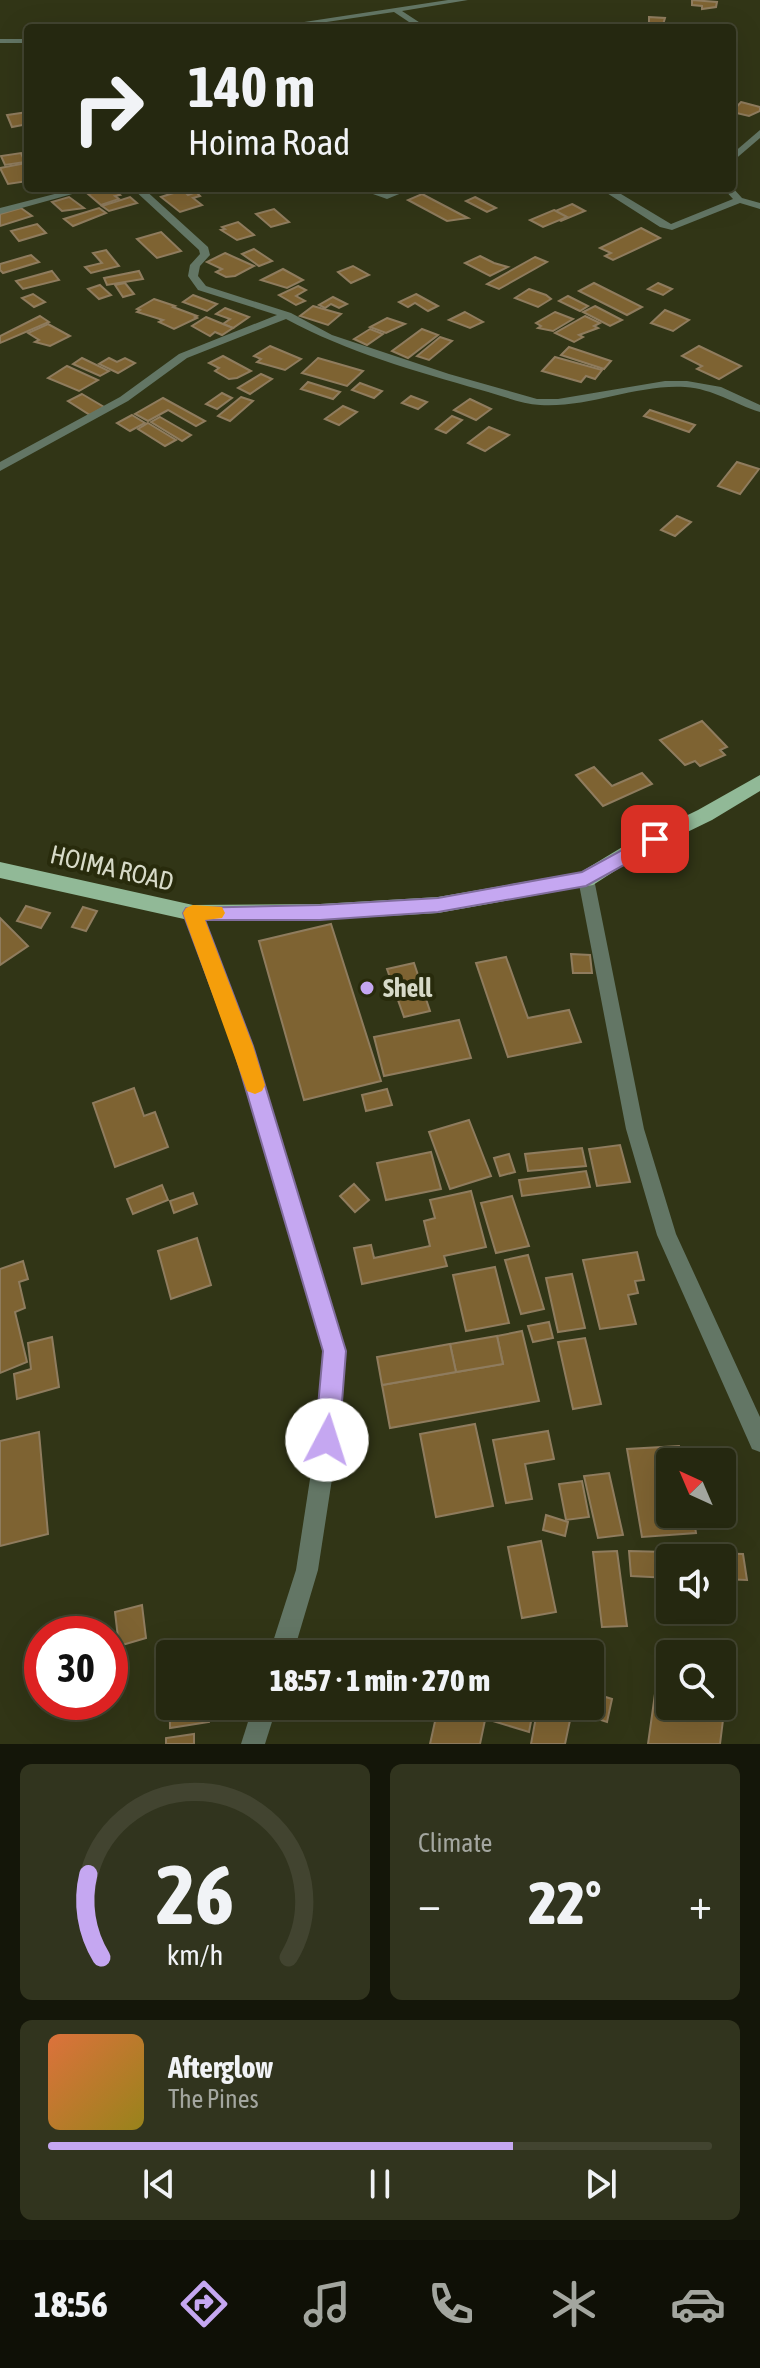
<!DOCTYPE html>
<meta charset="utf-8">
<style>
:root{--surface:#252810;--page:#31341e;--text:#f1f3f6;--muted:#a3a69f;--line:#424430;--accent:#c5a7f1}
body{margin:0;font-family:"Asap Condensed",sans-serif;background:var(--page);color:var(--text);height:100vh;display:flex;flex-direction:column;font-size:30px;white-space:nowrap}
*{box-sizing:border-box;margin:0}
p{font-size:26px;color:var(--muted)}
.icon{flex:none;width:44px;height:44px;fill:none;stroke:currentColor;stroke-width:2;stroke-linecap:round;stroke-linejoin:round}
.map{position:relative;height:1744px;overflow:hidden}
.drawer{display:flex;flex-direction:column;gap:20px;padding:20px;background:#141609;flex:1}
.drawer>*{flex:none}
.guide{position:absolute;left:24px;top:24px;width:712px;height:168px;border-radius:8px;box-shadow:0 8px 32px #0002,0 0 0 2px var(--line);background:#252810;color:var(--text);overflow:hidden}
.needle{width:52px;rotate:316deg}
.fabs{position:absolute;left:656px;top:1448px;display:grid;gap:16px}
.fabs a{display:grid;place-items:center;width:80px;height:80px;border-radius:8px;background:var(--surface);box-shadow:0 8px 32px #0002,0 0 0 2px var(--line);font-size:40px}
.speed{position:absolute;left:24px;top:1616px;display:flex;gap:16px;font-size:40px;font-weight:700;text-align:center}
.speed>*{display:grid;place-content:center;width:104px;height:104px;border-radius:50%;background:var(--surface);box-shadow:0 8px 32px #0002,0 0 0 2px var(--line);line-height:1}
.speed .limit{border:12px solid #d22;background:#fff;color:#111}
.pin{position:absolute;display:grid;place-items:center;width:68px;height:68px;color:#fff;margin:-34px;border-radius:16px;box-shadow:0 4px 12px #0006}
.me{position:absolute;width:88px;margin:-44px;rotate:5deg;stroke-linejoin:round;filter:drop-shadow(0 0 6px #0008)}
.turn{display:flex;align-items:center;gap:28px;height:168px;padding:0 32px;font-size:36px}
.turn .icon{width:104px;height:104px;stroke-width:2.5}
.turn b{display:block;font-size:56px;line-height:68px}
.big{font-size:60px;font-weight:800;line-height:1.1}
.drawer .card{flex:1;display:flex;flex-direction:column;justify-content:center;gap:12px;min-width:0;padding:0 28px;border-radius:12px;background:var(--page)}
.drawer .dial{align-items:center;gap:0}
.dial svg{height:208px;overflow:visible;fill:none;stroke:var(--line);stroke-width:7;stroke-linecap:round;text-anchor:middle}
.dial text{fill:var(--text);stroke:none}
.song{display:flex;align-items:center;gap:24px}
.cover{width:96px;height:96px;border-radius:12px;background:linear-gradient(135deg,hsl(20 70% 55%),hsl(50 70% 35%))}
.played{height:8px;border-radius:4px;background:linear-gradient(90deg,var(--accent) 70%,var(--line) 70%)}
.keys{display:flex;justify-content:space-around;direction:ltr}
.heat{display:flex;justify-content:space-between;align-items:center;font-size:44px;direction:ltr}
.drawer .tiles{flex:1;display:grid;gap:20px;grid-template-columns:1fr 1fr}
.card:last-child{grid-column:span 2}
.trip{position:absolute;left:156px;top:1640px;width:448px;height:80px;border-radius:8px;background:var(--surface);box-shadow:0 8px 32px #0002,0 0 0 2px var(--line);font-weight:800;line-height:80px;text-align:center}
.tabs{display:flex;height:128px;justify-content:space-around;align-items:center;background:#0f1006;color:var(--muted)}
.tabs .icon{width:56px;height:56px}
.tabs .active{color:var(--accent)}
.tabs b{font-size:36px;color:var(--text)}
.map>svg:first-child{display:block}
.building{fill:#7e6332;stroke:#8f7c5e;stroke-width:2}
.lines{fill:none;stroke-linecap:round;stroke-linejoin:round}
.street{fill:#637665;fill-rule:evenodd}
.primary{fill:#91b997;fill-rule:evenodd}
.route{fill:#c5a7f1;stroke:#806d9d;stroke-width:2}
.slow{fill:#f59e0b}
.poi-dot{fill:#c5a7f1;stroke:#282b0c;stroke-width:3}
.labels{text-anchor:middle;stroke-width:8;stroke-linejoin:round;paint-order:stroke}
.street-label{font-size:26px;fill:#d7dac8;stroke:#282b0c}
.poi-label{font-size:26px;font-weight:bold;fill:#d7dac8;stroke:#282b0c;text-anchor:start}
</style>
<div class="map">
<svg width="760" height="1744" viewBox="0 0 760 1744">
<rect width="100%" height="100%" fill="#313516"/>
<g class="building">
<polygon points="692,0 717,2 716,7 702,9 702,6 692,5"/>
<polygon points="649,17 665,18 662,28 649,28"/>
<polygon points="741,102 760,107 760,111 749,116 732,112"/>
<polygon points="28,112 28,124 12,127 7,115"/>
<polygon points="21,153 25,162 5,165 1,156"/>
<polygon points="26,163 28,181 8,184 0,168"/>
<polygon points="111,188 120,195 115,196 119,199 101,205 88,194"/>
<polygon points="183,190 188,195 196,192 200,196 193,198 202,205 180,212 161,197"/>
<polygon points="422,194 462,215 468,218 447,221 408,200"/>
<polygon points="69,197 84,208 62,211 52,202"/>
<polygon points="130,197 137,203 109,211 102,206"/>
<polygon points="475,197 496,208 487,212 466,201"/>
<polygon points="572,204 585,211 561,221 548,214"/>
<polygon points="21,208 32,216 0,226 0,214"/>
<polygon points="99,208 106,213 73,226 64,219"/>
<polygon points="274,209 289,222 271,227 256,214"/>
<polygon points="554,210 567,217 543,227 530,220"/>
<polygon points="238,222 254,235 237,240 221,230 225,229 222,227"/>
<polygon points="37,224 46,233 19,241 11,231"/>
<polygon points="641,228 660,238 613,260 605,256 611,253 600,248"/>
<polygon points="161,232 181,251 157,258 137,239"/>
<polygon points="254,249 272,261 259,266 242,254"/>
<polygon points="106,250 119,266 91,273 85,267 102,263 93,253"/>
<polygon points="225,253 254,266 235,276 226,277 216,272 222,269 207,262"/>
<polygon points="31,255 39,262 3,273 0,270 0,264"/>
<polygon points="480,256 494,263 508,267 490,276 465,263"/>
<polygon points="535,257 547,262 499,289 487,284"/>
<polygon points="353,266 369,275 351,283 338,272"/>
<polygon points="283,269 303,280 287,288 261,280"/>
<polygon points="52,271 59,280 23,289 16,281"/>
<polygon points="139,271 143,279 107,285 104,278"/>
<polygon points="125,283 134,294 123,297 115,285"/>
<polygon points="594,283 642,307 627,315 579,291"/>
<polygon points="658,283 672,289 663,295 648,289"/>
<polygon points="100,285 111,295 99,299 88,289"/>
<polygon points="298,286 306,290 296,296 305,301 296,305 279,295"/>
<polygon points="529,289 546,295 551,299 538,307 515,298"/>
<polygon points="33,294 45,302 34,307 22,298"/>
<polygon points="416,294 438,306 428,311 415,303 408,307 399,302"/>
<polygon points="193,295 217,304 207,311 183,302"/>
<polygon points="568,296 588,306 580,311 559,301"/>
<polygon points="333,297 347,304 339,308 331,304 325,308 319,305"/>
<polygon points="154,299 175,306 173,307 197,316 195,317 197,318 174,329 159,322 163,320 137,312 140,310 137,309"/>
<polygon points="313,306 341,314 328,325 300,316"/>
<polygon points="595,306 622,320 610,326 583,312"/>
<polygon points="225,308 249,317 233,328 223,324 230,319 216,314"/>
<polygon points="665,310 689,320 673,331 651,323"/>
<polygon points="465,312 483,322 470,328 449,320"/>
<polygon points="555,312 573,319 553,331 538,328 541,326 536,323"/>
<polygon points="40,316 49,322 0,343 0,336"/>
<polygon points="585,316 600,323 594,326 598,328 579,335 583,337 574,342 555,333"/>
<polygon points="206,317 223,324 233,328 222,335 215,332 210,336 192,326"/>
<polygon points="387,318 405,324 386,333 370,327"/>
<polygon points="48,324 70,336 50,346 35,342 39,340 28,333"/>
<polygon points="370,329 383,334 367,345 354,339"/>
<polygon points="422,329 438,335 408,358 392,351"/>
<polygon points="440,337 452,341 429,360 417,356"/>
<polygon points="270,346 301,359 285,370 257,362 261,359 254,356"/>
<polygon points="699,346 741,366 719,379 697,369 702,366 682,356"/>
<polygon points="569,347 611,361 604,369 561,355"/>
<polygon points="223,356 251,371 237,378 229,379 215,371 219,368 209,363"/>
<polygon points="555,357 602,370 595,379 586,376 581,382 542,371"/>
<polygon points="82,358 109,371 100,376 73,364"/>
<polygon points="109,358 117,362 125,358 135,363 118,373 99,364"/>
<polygon points="318,358 363,371 347,386 302,373"/>
<polygon points="67,366 98,380 79,391 48,378"/>
<polygon points="261,374 272,379 250,394 238,388"/>
<polygon points="308,382 340,392 333,399 301,389"/>
<polygon points="360,383 382,391 374,398 352,390"/>
<polygon points="222,393 232,398 217,409 206,404"/>
<polygon points="82,394 104,407 90,415 68,401"/>
<polygon points="411,396 427,402 418,409 402,403"/>
<polygon points="241,397 253,401 230,421 218,416"/>
<polygon points="163,398 205,421 196,426 168,410 148,421 135,414"/>
<polygon points="470,399 491,409 476,420 454,410"/>
<polygon points="343,406 357,412 339,425 325,419"/>
<polygon points="650,410 695,425 689,432 644,416"/>
<polygon points="132,415 145,423 130,431 117,423"/>
<polygon points="452,416 462,420 446,433 436,429"/>
<polygon points="160,417 191,435 182,441 151,422"/>
<polygon points="148,423 176,440 165,446 138,429"/>
<polygon points="489,427 509,435 485,451 468,443"/>
<polygon points="737,462 759,469 740,494 718,486"/>
<polygon points="677,516 691,522 675,536 661,530"/>
<polygon points="702,721 727,747 720,750 725,755 700,766 695,761 685,765 660,740"/>
<polygon points="594,767 612,786 642,773 652,784 603,806 576,775"/>
<polygon points="26,906 50,913 41,928 17,921"/>
<polygon points="83,907 97,911 86,931 72,927"/>
<polygon points="0,918 28,946 0,965"/>
<polygon points="331,924 381,1081 304,1100 259,941"/>
<polygon points="571,954 590,955 592,973 573,973"/>
<polygon points="506,957 528,1018 569,1010 581,1042 508,1057 476,963"/>
<polygon points="414,963 430,1011 404,1017 387,969"/>
<polygon points="459,1020 471,1058 384,1076 374,1037"/>
<polygon points="134,1088 144,1116 155,1112 168,1147 115,1167 93,1103"/>
<polygon points="387,1089 392,1105 366,1111 362,1095"/>
<polygon points="469,1120 491,1176 450,1189 429,1132"/>
<polygon points="620,1145 630,1182 597,1186 589,1149"/>
<polygon points="582,1148 586,1166 528,1171 525,1154"/>
<polygon points="431,1152 441,1189 386,1200 377,1163"/>
<polygon points="509,1154 515,1172 500,1176 494,1158"/>
<polygon points="586,1171 590,1187 522,1196 519,1180"/>
<polygon points="354,1184 369,1200 355,1212 340,1196"/>
<polygon points="162,1185 168,1200 133,1214 127,1199"/>
<polygon points="471,1191 486,1247 444,1256 447,1266 362,1284 354,1248 371,1245 374,1258 430,1246 424,1221 435,1218 430,1200"/>
<polygon points="193,1193 197,1204 174,1213 170,1201"/>
<polygon points="512,1196 529,1246 496,1253 481,1203"/>
<polygon points="197,1238 211,1285 171,1299 158,1251"/>
<polygon points="637,1252 644,1280 635,1281 638,1293 628,1295 636,1324 600,1329 583,1260"/>
<polygon points="528,1255 544,1309 521,1314 505,1260"/>
<polygon points="23,1261 28,1279 19,1282 25,1308 15,1312 27,1362 0,1373 0,1269"/>
<polygon points="495,1267 509,1323 466,1331 453,1275"/>
<polygon points="572,1274 585,1328 558,1332 546,1278"/>
<polygon points="549,1322 553,1338 533,1342 528,1326"/>
<polygon points="522,1331 539,1401 390,1428 382,1385 503,1364 497,1336"/>
<polygon points="497,1336 503,1364 456,1372 450,1344"/>
<polygon points="52,1337 59,1387 17,1399 14,1374 31,1369 28,1343"/>
<polygon points="585,1338 601,1404 573,1409 558,1342"/>
<polygon points="450,1344 456,1372 382,1385 377,1357"/>
<polygon points="475,1424 493,1506 436,1517 420,1434"/>
<polygon points="548,1431 554,1459 525,1464 532,1499 506,1503 493,1440"/>
<polygon points="39,1432 48,1534 0,1546 0,1441"/>
<polygon points="679,1446 682,1462 670,1462 670,1514 693,1514 696,1533 642,1537 627,1449"/>
<polygon points="609,1473 623,1535 598,1538 584,1476"/>
<polygon points="582,1481 589,1517 566,1520 559,1484"/>
<polygon points="546,1515 568,1522 565,1536 543,1530"/>
<polygon points="541,1541 556,1612 522,1618 508,1547"/>
<polygon points="617,1551 627,1626 602,1627 593,1552"/>
<polygon points="629,1551 743,1554 747,1580 722,1579 722,1558 670,1558 670,1578 631,1576"/>
<polygon points="142,1605 146,1638 119,1646 115,1612"/>
<polygon points="206,1641 206,1654 170,1654 170,1706 208,1706 209,1722 170,1728 169,1646"/>
<polygon points="660,1658 670,1661 670,1706 722,1706 722,1678 728,1680 720,1744 648,1744"/>
<polygon points="590,1692 612,1699 607,1722 583,1714 585,1706 590,1706"/>
<polygon points="424,1706 488,1706 480,1744 430,1744 436,1717 422,1712"/>
<polygon points="496,1706 534,1706 529,1732 493,1721"/>
<polygon points="538,1706 557,1706 572,1711 565,1744 531,1744"/>
<polygon points="194,1734 194,1744 166,1744 166,1738"/>
</g>
<g class="lines">
<g class="street">
<polygon points="448,0 468,0 402,11 428,28 418,28 394,12 286,28 265,28"/>
<rect x="0" y="39" width="28" height="4"/>
<polygon points="760,130 760,138 732,162 732,154"/>
<polygon points="732,187 742,198 760,203 760,209 740,203 672,230 660,227 599,188 611,188 671,224 733,199 723,188"/>
<polygon points="78,188 94,188 0,214 0,208"/>
<path d="M132 188H143L208 247 210 255 200 266 198 276 206 286 291 313 332 335 449 374 537 399H558L665 381H687L721 387 760 405V412C734 404 714 389 685 387 637 384 589 408 540 405 521 404 500 395 481 390 415 371 347 352 286 319L187 358 128 401 0 471V462L120 397 179 354 277 315 198 290 188 276 190 265 200 254 199 250Z"/>
<path d="M356 188C367 188 375 192 385 192 394 193 404 188 414 188L387 199Z"/>
<polygon points="586,873 592,875 594,879 644,1129 676,1234 760,1417 760,1452 752,1449 657,1235 626,1129 578,879 580,875"/>
<polygon points="193,906 199,908 201,913 252,1046 344,1351 338,1440 318,1570 293,1654 269,1654 296,1570 316,1440 324,1351 234,1046 185,913 187,908"/>
<polygon points="253,1706 277,1706 265,1744 241,1744"/>
</g>
<polygon class="primary" points="760,775 760,791 712,820 638,856 593,885 438,913 320,920 193,921 0,878 0,862 193,905 320,904 438,897 581,872 624,846 698,810"/>
</g>
<polygon class="route" points="655,832 662,834 664,839 662,844 586,886 438,912 320,920 205,920 253,1046 346,1351 339,1440 335,1449 327,1452 318,1449 315,1440 323,1351 233,1046 183,913 186,908 320,905 438,898 582,872"/>
<polygon class="slow" points="193,905 222,907 225,913 222,918 205,920 253,1046 265,1085 262,1091 255,1094 247,1091 183,913 186,908"/>
<circle class="poi-dot" cx="367" cy="988" r="8"/>
<g class="labels">
<g class="street-label">
<text transform="translate(112 868) rotate(13)" y="9">HOIMA ROAD</text>
</g>
<g class="poi-label">
<text x="383" y="997">Shell</text>
</g>
</g>
</svg>
<div class="fabs">
<a><svg class="needle" viewBox="-14 -14 28 28"><path d="M0-13l5 13h-10z" fill="#e53935"/><path d="M0 13l5-13h-10z" fill="#a3a69f"/></svg></a>
<a><svg class="icon" aria-label="sound" viewBox="0 0 24 24"><path d="M4 9h4l5-4v14l-5-4H4zM17 9q2 3 0 6"/></svg></a>
<a><svg class="icon" aria-label="search" viewBox="0 0 24 24"><circle cx="10" cy="10" r="6"/><path d="M15 15l6 6"/></svg></a>
</div>
<div class="speed"><div class="limit">30</div></div>
<div class="pin" style="left:655px;top:839px;background:#d93025"><svg class="icon" aria-label="arrive" viewBox="0 0 24 24"><path d="M6 21V4h12l-3 4 3 4H6"/></svg></div>
<svg class="me" style="left:327px;top:1440px" viewBox="-20 -20 40 40"><circle r="19" fill="#fff"/><path d="M0-13L10 11 0 6-10 11z" fill="#c5a7f1"/></svg>
<div class="trip">18:57 · 1 min · 270 m</div>
<div class="guide">
<div class="turn"><svg class="icon" aria-label="right" viewBox="0 0 24 24"><path d="M7 20v-9h11M14 6l5 5-5 5"/></svg><div><b>140 m</b>Hoima Road</div></div>
</div>
</div>
<section class="drawer">
<div class="tiles">
<div class="card dial"><svg viewBox="0 0 100 80">
<path d="M14 69A42 42 0 1 1 86 69"/>
<path d="M14 69A42 42 0 0 1 9 37" stroke="#c5a7f1"/>
<text x="50" y="56" font-size="32" font-weight="700">26</text>
<text x="50" y="72" font-size="11">km/h</text>
</svg></div>
<div class="card"><p>Climate</p>
<div class="heat"><a>−</a><b class="big">22°</b><a>+</a></div>
</div>
<div class="card">
<div class="song"><i class="cover"></i><div><b>Afterglow</b><p>The Pines</p></div></div>
<div class="played"></div>
<div class="keys"><svg class="icon" aria-label="previous" viewBox="0 0 24 24"><path d="M18 5L8 12l10 7zM5 5v14"/></svg><svg class="icon" aria-label="pause" viewBox="0 0 24 24"><path d="M8 5v14M16 5v14"/></svg><svg class="icon" aria-label="next" viewBox="0 0 24 24"><path d="M6 5l10 7-10 7zM19 5v14"/></svg></div>
</div>
</div>
</section>
<nav class="tabs">
<b>18:56</b>
<svg class="icon active" aria-label="directions" viewBox="0 0 24 24"><path d="M12 3l9 9-9 9-9-9zM9 14v-3h6M13 9l2 2-2 2"/></svg>
<svg class="icon" aria-label="music" viewBox="0 0 24 24"><path d="M9 18V5l10-2v13"/><circle cx="6" cy="18" r="3"/><circle cx="16" cy="16" r="3"/></svg>
<svg class="icon" aria-label="phone" viewBox="0 0 24 24"><path d="M5 4h4l2 5-3 2q2 4 5 5l2-3 5 2v4C11 20 4 13 5 4z"/></svg>
<svg class="icon" aria-label="climate" viewBox="0 0 24 24"><path d="M12 3v18M4 7l16 10M4 17L20 7"/></svg>
<svg class="icon" aria-label="car" viewBox="0 0 24 24"><path d="M5 17H2v-5l4-1 3-4h7l3 4 3 1v5h-3M9 17h6M6 11h13"/><circle cx="7" cy="17" r="2"/><circle cx="17" cy="17" r="2"/></svg>
</nav>
